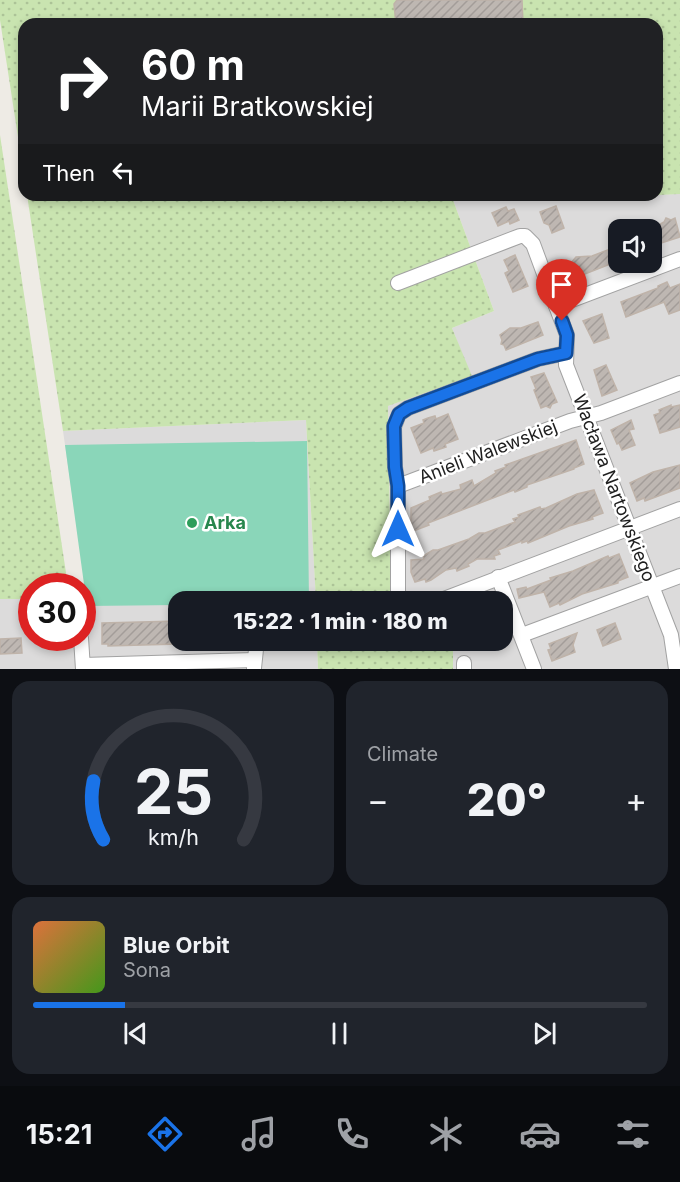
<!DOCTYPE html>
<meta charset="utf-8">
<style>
:root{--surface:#171b24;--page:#20242c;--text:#f1f3f6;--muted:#9ea1a6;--line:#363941;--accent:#1a73e8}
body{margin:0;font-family:Inter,sans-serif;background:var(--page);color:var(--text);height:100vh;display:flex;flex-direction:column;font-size:22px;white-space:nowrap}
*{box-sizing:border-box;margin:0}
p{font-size:20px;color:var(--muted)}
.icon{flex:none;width:33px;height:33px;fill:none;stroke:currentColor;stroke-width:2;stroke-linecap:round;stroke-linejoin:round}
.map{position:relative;height:669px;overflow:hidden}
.drawer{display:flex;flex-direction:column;gap:12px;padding:12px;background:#0d0f14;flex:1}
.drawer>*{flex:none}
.hud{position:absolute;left:18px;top:18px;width:645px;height:183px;border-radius:18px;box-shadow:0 3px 9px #0003;background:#202124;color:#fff;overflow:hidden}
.controls{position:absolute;left:608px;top:219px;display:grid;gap:12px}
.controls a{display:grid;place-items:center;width:54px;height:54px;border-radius:12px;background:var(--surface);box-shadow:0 3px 9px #0003;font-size:30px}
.speed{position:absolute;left:18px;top:573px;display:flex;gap:12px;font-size:30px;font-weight:700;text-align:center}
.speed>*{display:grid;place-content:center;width:78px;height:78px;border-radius:50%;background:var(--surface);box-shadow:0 3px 9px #0003;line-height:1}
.speed .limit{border:9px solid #d22;background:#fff;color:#111}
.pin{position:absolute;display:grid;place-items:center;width:51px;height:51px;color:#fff;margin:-62px -26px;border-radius:50% 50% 50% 0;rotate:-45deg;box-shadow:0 0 6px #0007}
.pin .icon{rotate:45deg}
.me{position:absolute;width:66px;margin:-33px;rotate:0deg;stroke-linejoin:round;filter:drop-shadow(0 0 4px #0008)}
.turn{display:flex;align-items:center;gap:21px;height:126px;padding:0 24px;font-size:27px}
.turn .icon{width:78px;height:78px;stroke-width:2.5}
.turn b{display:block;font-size:42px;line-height:51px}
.then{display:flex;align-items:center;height:57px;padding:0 24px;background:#0003;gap:12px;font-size:22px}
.big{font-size:45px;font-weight:800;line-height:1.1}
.drawer .card{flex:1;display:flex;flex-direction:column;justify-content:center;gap:9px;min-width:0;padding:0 21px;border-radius:18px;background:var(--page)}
.drawer .dial{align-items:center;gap:0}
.dial svg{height:156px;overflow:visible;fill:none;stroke:var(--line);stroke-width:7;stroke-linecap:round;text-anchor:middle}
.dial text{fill:var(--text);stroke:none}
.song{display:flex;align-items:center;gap:18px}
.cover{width:72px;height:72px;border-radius:9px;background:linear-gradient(135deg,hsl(20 70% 55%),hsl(100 70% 35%))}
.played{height:6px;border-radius:3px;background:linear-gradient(90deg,var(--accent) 15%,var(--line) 15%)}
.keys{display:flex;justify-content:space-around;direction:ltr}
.heat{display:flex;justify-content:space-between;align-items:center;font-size:33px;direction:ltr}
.drawer .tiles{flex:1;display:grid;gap:12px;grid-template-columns:1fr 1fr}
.card:last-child{grid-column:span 2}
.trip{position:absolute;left:168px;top:591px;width:345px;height:60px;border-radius:18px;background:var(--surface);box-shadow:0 3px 9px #0003;font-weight:800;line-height:60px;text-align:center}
.menu{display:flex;height:96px;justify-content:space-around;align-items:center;background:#090b0e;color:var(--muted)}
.menu .icon{width:42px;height:42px}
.menu .current{color:var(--accent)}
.menu b{font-size:27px;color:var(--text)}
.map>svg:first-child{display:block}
.residential{fill:#dcdbdb;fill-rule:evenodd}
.grass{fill:url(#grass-dots)}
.pitch{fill:#8ad6b9}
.building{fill:url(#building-hatch);stroke:#bfb3a9;stroke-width:1.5}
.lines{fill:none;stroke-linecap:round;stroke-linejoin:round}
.street-casing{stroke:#a2a2a2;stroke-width:16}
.street{stroke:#fff;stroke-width:14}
.route-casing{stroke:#114b97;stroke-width:15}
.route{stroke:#1a73e8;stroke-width:10}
.leisure-dot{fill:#2e9e5b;stroke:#fff;stroke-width:2}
.labels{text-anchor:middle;stroke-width:5;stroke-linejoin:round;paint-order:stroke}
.street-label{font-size:18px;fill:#1e1e1e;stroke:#fff}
.leisure-label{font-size:18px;font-weight:bold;fill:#27864d;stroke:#fff;text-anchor:start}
</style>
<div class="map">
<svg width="680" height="669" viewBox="0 0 680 669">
<defs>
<pattern id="grass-dots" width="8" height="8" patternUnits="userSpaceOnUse" patternTransform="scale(1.5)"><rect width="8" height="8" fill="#c9e4b0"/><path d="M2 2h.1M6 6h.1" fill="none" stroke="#acc397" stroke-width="1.8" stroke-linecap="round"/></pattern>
<pattern id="building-hatch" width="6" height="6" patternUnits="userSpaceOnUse" patternTransform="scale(1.5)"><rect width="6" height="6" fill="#beb7b2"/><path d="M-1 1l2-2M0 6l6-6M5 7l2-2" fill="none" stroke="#a39d99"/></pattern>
</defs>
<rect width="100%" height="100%" fill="#eeebe5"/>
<g class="residential">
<path d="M680 194V669H453V641L502 640V602L391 601 388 406 471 376 452 328 494 311 453 200ZM618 230H651V262H618Z"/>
<polygon points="306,420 316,601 178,602 178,640 317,641 318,669 0,669 0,599 31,599 32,638 82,638 82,586 85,584 63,431"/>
</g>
<g class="grass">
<polygon points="0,0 680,0 680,194 657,195 657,24 24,24 24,176 0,20"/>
<polygon points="0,135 68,586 32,586 31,599 0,599"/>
<polygon points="27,195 645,195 453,200 494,311 452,328 472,376 388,406 391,602 316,601 306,420 63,431"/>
<polygon points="317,641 453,641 453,669 318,669"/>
</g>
<polygon class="pitch" points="307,441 309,601 178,602 178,605 87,606 65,445"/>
<g class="building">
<polygon points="397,0 522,0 523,24 396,24 394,4"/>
<polygon points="556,206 564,228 552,233 549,225 544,223 540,212"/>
<polygon points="506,207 508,211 514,209 519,220 510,224 509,221 498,226 492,213"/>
<polygon points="666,218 671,220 675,218 680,237 658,244 653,228 664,222"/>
<polygon points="618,246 618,261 572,279 570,274 567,273 568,269 566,264 571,263 576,257 592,256"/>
<polygon points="515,255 528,286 513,292 505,273 509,271 504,260"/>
<polygon points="667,282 670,288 680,284 680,310 669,314 664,302 626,317 621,302 658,288 658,286"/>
<polygon points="602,314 609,338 594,343 583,321"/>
<polygon points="538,322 543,335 506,350 504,345 501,344 502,340 500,335 510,328 521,328"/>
<polygon points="606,365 617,390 602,396 594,370"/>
<polygon points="544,373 557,402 552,404 550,408 546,406 541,408 534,390 536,389 531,377"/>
<polygon points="671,405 671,407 680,405 680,427 660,433 654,415 660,413 659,410"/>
<polygon points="448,414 458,439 445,444 446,447 434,451 433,448 421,453 411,428 424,423 423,420 428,418 435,416 436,419"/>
<polygon points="631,420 634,429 629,430 635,445 622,450 619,443 617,444 611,430"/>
<polygon points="576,440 584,464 574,468 574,469 527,485 527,487 515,492 514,490 428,523 429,525 411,532 411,508 430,500 429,497 441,492 442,494 461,489 460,485 472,480 474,486 496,473 495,471 506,467 505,465"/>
<polygon points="680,465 680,488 645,501 644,498 637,501 630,483 653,472"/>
<polygon points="594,490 603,513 592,517 593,519 569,526 528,543 527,541 522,543 522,541 498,550 500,554 494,556 495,559 477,559 468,564 469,566 457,571 456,568 446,570 431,580 426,582 425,579 415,582 411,572 411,560 424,559 423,556 433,550 438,550 469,539 479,533 485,533 515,522 513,519 519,517 518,515 540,507 541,509 546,508 577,494"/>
<polygon points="619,554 628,577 618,581 618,583 582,594 560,605 559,603 550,607 544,592 519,598 517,589 526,587 527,589 551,580 550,578 573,571 608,556 609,558"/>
<polygon points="177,621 178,644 108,646 108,644 102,644 102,623"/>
<polygon points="615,623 621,639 603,646 597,630"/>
<polygon points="577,633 573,645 575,652 552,661 548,650 551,649 549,644"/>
<polygon points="21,638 22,653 0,654 0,639"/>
</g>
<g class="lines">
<defs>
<g id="street">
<polyline points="398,283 520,236 525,236 533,244 556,306 680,259"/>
<polyline points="556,306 567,335 566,365 671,635 676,669"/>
<polyline points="398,486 570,421 601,413 680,383"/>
<polyline points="498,577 534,669"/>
<polyline points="404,602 398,593 398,486 395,467 394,427 399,414 408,408 538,359 566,353"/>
<polyline points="436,602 680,509"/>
<polyline points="522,635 680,576"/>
<polyline points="81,638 83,669"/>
<polyline points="464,663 464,669"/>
<polyline points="83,665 254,660"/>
<polyline points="254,668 257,640"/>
</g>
</defs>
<use href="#street" class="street-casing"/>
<use href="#street" class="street"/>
</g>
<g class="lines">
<defs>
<polyline id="route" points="398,529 398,486 395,467 394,426 399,414 408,408 538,359 566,353 567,335 562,321"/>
</defs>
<use href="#route" class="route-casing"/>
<use href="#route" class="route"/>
</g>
<circle class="leisure-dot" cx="192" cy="523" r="6"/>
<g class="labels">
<g class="street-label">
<text transform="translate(488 452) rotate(-21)" y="6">Anieli Walewskiej</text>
<text transform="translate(614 488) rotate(69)" y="6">Wacława Nartowskiego</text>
</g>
<g class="leisure-label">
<text x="204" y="529">Arka</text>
</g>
</g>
</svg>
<div class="controls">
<a><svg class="icon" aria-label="sound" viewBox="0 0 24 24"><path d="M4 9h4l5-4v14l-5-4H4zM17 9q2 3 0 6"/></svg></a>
</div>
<div class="speed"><div class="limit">30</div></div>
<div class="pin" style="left:562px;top:321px;background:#d93025"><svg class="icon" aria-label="arrive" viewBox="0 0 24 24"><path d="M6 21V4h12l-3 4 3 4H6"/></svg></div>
<svg class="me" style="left:398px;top:529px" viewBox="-20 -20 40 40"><path d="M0-17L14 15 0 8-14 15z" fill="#1a73e8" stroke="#fff" stroke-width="4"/></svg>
<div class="trip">15:22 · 1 min · 180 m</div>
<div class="hud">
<div class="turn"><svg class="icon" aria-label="right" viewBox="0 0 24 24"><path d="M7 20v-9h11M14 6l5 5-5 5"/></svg><div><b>60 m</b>Marii Bratkowskiej</div></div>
<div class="then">Then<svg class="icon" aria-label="left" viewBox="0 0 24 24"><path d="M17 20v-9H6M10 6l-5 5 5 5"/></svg></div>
</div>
</div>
<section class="drawer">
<div class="tiles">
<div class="card dial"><svg viewBox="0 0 100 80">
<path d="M14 69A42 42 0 1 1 86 69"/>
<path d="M14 69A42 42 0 0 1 9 39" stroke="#1a73e8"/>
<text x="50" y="56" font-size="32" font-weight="700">25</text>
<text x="50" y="72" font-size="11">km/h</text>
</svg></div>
<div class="card"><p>Climate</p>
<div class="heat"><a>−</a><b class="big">20°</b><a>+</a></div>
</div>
<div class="card">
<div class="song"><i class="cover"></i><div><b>Blue Orbit</b><p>Sona</p></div></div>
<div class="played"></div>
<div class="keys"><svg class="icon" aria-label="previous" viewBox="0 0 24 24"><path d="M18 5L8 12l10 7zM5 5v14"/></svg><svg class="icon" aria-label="pause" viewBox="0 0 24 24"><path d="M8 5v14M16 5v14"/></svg><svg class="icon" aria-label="next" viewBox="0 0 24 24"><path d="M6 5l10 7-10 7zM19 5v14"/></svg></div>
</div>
</div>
</section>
<nav class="menu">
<b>15:21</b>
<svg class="icon current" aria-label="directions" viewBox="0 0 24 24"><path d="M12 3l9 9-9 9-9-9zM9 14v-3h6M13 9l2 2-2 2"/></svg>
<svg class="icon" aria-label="music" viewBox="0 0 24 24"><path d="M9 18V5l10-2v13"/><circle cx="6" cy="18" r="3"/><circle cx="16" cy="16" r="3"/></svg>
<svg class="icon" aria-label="phone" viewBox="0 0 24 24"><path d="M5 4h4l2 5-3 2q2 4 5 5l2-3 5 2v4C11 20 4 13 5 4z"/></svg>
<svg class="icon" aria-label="climate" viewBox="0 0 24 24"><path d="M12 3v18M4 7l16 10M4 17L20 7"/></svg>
<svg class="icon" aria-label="car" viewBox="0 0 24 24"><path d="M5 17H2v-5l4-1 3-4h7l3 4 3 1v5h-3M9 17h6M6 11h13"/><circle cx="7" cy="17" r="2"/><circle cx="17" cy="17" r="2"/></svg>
<svg class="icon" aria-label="filters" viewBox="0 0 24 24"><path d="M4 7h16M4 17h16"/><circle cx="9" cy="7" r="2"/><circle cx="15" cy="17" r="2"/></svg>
</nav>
